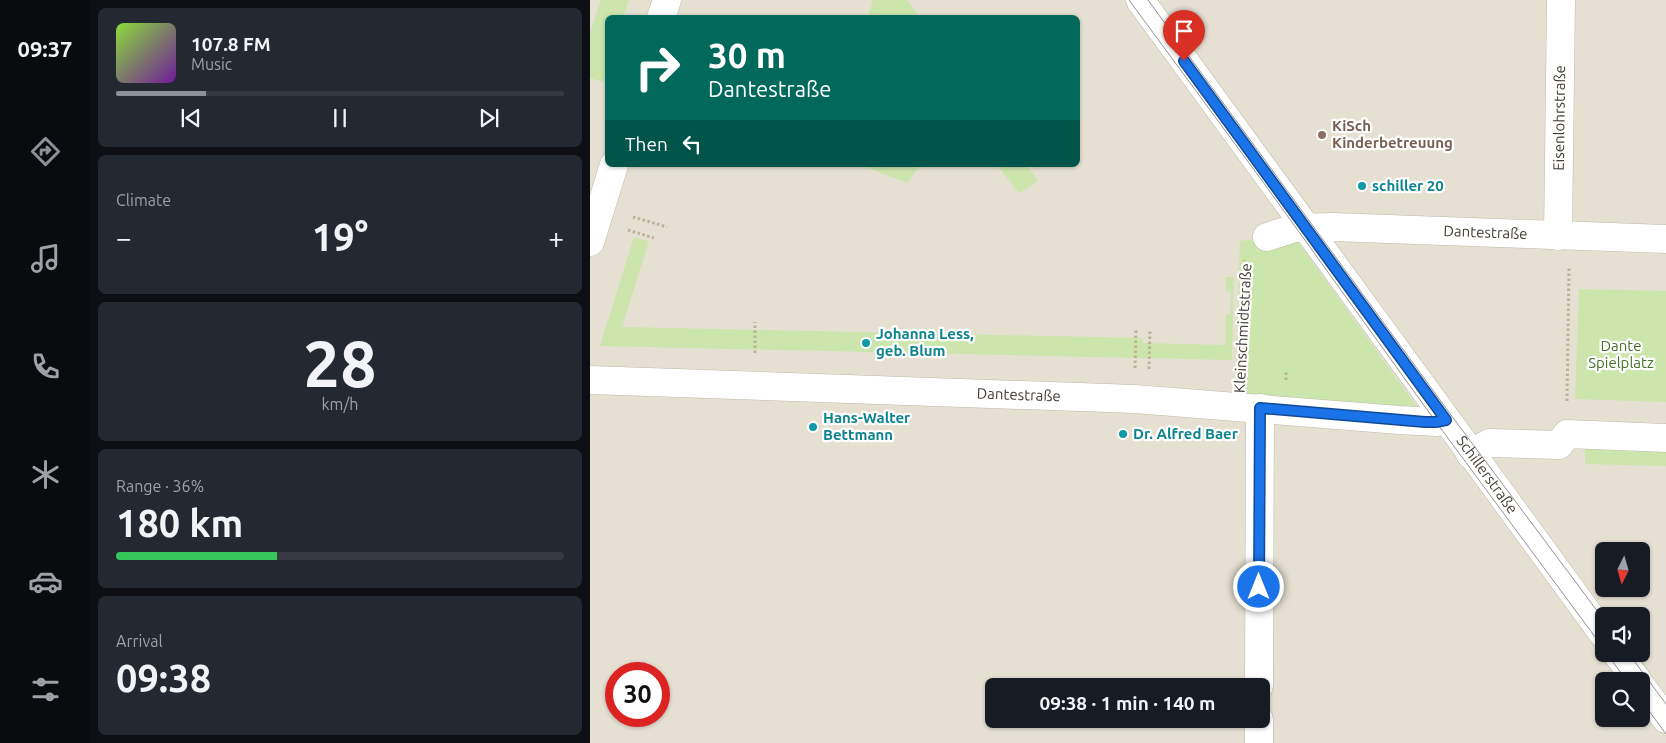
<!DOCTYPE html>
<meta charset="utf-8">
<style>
:root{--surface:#171b24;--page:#242831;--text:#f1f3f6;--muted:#9ea1a6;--line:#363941;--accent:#8c9099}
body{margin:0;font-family:Ubuntu,sans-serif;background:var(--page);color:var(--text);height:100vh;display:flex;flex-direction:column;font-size:19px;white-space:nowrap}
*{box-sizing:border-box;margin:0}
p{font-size:16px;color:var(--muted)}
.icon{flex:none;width:28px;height:28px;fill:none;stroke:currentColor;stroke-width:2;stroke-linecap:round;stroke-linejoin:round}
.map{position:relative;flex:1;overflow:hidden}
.panel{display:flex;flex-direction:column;gap:8px;padding:8px;background:#0d0f14;width:500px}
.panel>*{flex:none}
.hud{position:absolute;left:15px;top:15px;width:475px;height:152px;border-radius:8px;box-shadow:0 1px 4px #0004;background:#00695c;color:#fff;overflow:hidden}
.needle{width:32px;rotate:185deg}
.controls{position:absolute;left:1005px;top:542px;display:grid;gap:10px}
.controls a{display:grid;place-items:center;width:55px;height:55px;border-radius:8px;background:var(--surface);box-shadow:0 1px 4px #0004;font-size:25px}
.speed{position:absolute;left:15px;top:662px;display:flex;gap:10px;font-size:25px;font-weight:700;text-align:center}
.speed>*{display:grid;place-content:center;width:65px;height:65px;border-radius:50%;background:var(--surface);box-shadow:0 1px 4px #0004;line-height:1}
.speed .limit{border:8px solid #d22;background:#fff;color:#111}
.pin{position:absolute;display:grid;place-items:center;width:42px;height:42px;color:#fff;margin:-51px -21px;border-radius:50% 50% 50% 0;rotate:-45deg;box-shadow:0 0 5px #0007}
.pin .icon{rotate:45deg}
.me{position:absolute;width:55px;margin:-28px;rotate:0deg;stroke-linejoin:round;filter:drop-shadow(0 0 4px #0008)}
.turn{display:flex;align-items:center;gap:18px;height:105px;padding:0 20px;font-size:22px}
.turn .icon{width:65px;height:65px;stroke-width:2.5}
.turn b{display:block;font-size:35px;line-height:42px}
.then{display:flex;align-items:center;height:48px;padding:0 20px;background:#0003;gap:10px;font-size:19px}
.big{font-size:38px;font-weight:700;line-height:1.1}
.panel .widget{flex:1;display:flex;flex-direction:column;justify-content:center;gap:8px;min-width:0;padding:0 18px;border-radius:8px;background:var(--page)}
.panel .dial{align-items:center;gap:0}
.dial b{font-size:65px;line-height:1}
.song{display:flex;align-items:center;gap:15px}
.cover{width:60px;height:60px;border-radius:8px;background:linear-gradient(135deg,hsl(90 70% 55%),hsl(280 70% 35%))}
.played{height:5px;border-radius:2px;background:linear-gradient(90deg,var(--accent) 20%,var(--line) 20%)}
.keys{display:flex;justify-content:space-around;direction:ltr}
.heat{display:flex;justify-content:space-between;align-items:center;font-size:28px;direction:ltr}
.charge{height:8px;border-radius:4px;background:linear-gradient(90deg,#34c759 36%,var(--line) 0)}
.trip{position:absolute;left:395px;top:678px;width:285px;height:50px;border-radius:8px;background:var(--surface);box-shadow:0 1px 4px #0004;font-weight:700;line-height:50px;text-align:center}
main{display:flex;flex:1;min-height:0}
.tab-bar{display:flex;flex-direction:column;width:90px;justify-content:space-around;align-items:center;background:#090b0e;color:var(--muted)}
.tab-bar .icon{width:35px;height:35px}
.tab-bar .selected{color:var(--accent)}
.tab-bar b{font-size:22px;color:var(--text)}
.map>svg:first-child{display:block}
.residential{fill:#e5e0d2;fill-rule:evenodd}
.green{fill:#cbe5ad}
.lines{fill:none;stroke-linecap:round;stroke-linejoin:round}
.minor-casing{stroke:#bfb8aa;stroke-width:29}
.path{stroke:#beb198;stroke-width:3;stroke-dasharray:2.5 2.5;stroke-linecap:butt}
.minor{stroke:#fff;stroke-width:28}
.tram{stroke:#939393;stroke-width:1}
.route-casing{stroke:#114b97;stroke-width:12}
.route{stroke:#1a73e8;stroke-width:9}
.education-dot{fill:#8d6e63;stroke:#fff;stroke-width:2}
.culture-dot{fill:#0f9aa8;stroke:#fff;stroke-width:2}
.labels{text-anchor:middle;stroke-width:4.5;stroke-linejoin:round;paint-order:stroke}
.street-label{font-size:15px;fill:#433d34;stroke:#fff}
.education-label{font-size:15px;font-weight:bold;fill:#785e54;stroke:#fff;text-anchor:start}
.culture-label{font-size:15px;font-weight:bold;fill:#0d838f;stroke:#fff;text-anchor:start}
.park-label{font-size:15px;fill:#447329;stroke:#fff}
</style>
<main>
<nav class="tab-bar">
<b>09:37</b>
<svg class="icon selected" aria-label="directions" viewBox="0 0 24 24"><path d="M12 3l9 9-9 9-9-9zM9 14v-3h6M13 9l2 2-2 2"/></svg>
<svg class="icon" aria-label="music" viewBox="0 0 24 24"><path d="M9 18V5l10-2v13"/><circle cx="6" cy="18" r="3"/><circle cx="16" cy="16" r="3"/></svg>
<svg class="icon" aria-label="phone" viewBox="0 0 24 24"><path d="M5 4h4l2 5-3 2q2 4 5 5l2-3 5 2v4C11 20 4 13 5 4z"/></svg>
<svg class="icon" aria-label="climate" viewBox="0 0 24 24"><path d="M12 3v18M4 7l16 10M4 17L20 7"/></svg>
<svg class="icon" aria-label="car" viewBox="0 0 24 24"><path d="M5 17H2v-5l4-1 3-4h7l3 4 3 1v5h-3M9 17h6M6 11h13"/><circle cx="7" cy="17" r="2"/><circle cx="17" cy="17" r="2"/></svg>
<svg class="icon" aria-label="filters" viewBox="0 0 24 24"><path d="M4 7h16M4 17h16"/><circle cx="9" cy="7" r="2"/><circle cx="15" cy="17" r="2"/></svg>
</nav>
<section class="panel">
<div class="widget">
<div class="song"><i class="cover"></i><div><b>107.8 FM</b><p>Music</p></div></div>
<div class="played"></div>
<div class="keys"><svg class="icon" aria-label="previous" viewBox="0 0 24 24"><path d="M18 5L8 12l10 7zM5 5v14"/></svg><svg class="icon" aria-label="pause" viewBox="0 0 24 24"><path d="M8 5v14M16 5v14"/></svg><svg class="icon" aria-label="next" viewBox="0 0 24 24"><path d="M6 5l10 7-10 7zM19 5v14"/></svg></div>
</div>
<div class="widget"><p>Climate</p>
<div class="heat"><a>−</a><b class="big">19°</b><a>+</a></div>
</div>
<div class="widget dial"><b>28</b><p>km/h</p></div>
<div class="widget"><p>Range · 36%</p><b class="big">180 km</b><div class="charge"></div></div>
<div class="widget"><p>Arrival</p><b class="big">09:38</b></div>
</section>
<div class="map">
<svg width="1076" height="743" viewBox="0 0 1076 743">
<rect width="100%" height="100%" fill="#f1ede4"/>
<path class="residential" d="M0 0H1076V743H0ZM18 18H488V165H18ZM1014 551H1051V589H1014ZM1014 616H1051V654H1014ZM26 674H69V716H26ZM1014 681H1051V719H1014ZM404 686H671V719H404Z"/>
<g class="green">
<polygon points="11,0 39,0 33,17 18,18 17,67 13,82 0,78 0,33"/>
<polygon points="283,0 317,0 330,17 278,17"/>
<polygon points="271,165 330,165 317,183"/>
<polygon points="407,165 436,165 448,181 429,193"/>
<polygon points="702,234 833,415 645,394 650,241"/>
<polygon points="44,237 59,241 32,327 552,338 553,343 635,345 636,315 640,314 641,292 636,291 636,277 644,277 642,360 10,346"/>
<polygon points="989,289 1076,291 1076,402 985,399"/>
<polygon points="995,444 1076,446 1076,466 995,464"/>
</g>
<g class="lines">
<defs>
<g id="minor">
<path id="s1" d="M550 0 1014 635"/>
<polyline points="71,18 77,0"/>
<path id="s2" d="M968 236 971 0"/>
<path id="s3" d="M677 237 705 228 743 227 1076 239"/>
<polyline points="0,242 24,165"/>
<path id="s4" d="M0 380 545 399 809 420 846 422 856 420"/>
<polyline points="880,454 899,443 969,445 977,434 1076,438"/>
<polyline points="1027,654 1048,681"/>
<polyline points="669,686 670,408"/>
<polyline points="1051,686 1076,719"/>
<polyline points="669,743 669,719"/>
</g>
</defs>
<use href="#minor" class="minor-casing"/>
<g class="path">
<polyline points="43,217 77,227"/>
<polyline points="38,230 64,238"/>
<polyline points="165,353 165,322"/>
<polyline points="545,368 546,328"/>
<polyline points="559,369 560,329"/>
<polyline points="650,376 654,260"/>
<polyline points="696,380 696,372"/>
<polyline points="977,401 979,267"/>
</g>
<use href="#minor" class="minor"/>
<g class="tram">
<polyline points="539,0 673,182 846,422 1014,649"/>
<polyline points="558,0 861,415 1014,620"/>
<polyline points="1017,654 1037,681"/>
<polyline points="1039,654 1076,704"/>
<polyline points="1051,700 1076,734"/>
</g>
</g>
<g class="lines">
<defs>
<polyline id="route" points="594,61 856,420 846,422 835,422 670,408 669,587"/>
</defs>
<use href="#route" class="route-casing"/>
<use href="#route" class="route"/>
</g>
<circle class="education-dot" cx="732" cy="135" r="5"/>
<g class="culture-dot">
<circle cx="772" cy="186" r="5"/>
<circle cx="276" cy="343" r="5"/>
<circle cx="223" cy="427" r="5"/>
<circle cx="533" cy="434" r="5"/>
</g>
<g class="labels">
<g class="street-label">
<text dy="5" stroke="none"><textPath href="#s2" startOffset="118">Eisenlohrstraße</textPath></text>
<text dy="5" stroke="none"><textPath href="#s3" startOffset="220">Dantestraße</textPath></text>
<text transform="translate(653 328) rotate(-87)" y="5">Kleinschmidtstraße</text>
<text dy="5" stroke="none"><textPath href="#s4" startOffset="429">Dantestraße</textPath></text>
<text dy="5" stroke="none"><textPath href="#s1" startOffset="588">Schillerstraße</textPath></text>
</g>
<g class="education-label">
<text x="742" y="131">KiSch<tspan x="742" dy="17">Kinderbetreuung</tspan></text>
</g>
<g class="culture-label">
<text x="782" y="191">schiller 20</text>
<text x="286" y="339">Johanna Less,<tspan x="286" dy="17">geb. Blum</tspan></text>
<text x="233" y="423">Hans-Walter<tspan x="233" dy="17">Bettmann</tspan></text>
<text x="543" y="439">Dr. Alfred Baer</text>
</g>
<g class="park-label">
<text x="1031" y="351">Dante<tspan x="1031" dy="17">Spielplatz</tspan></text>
</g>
</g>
</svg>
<div class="controls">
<a><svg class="needle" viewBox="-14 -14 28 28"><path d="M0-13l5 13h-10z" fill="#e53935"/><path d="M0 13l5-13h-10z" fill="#9ea1a6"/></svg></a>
<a><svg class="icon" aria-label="sound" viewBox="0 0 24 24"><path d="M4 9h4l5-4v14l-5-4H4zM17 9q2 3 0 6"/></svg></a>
<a><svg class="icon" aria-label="search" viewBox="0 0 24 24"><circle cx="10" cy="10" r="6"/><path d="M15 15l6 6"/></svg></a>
</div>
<div class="speed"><div class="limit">30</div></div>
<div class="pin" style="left:594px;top:61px;background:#d93025"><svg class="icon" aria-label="arrive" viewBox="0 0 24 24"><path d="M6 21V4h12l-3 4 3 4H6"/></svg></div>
<svg class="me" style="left:669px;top:587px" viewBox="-20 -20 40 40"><circle r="17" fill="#1a73e8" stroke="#fff" stroke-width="3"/><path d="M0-11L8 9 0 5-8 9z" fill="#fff"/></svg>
<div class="trip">09:38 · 1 min · 140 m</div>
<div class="hud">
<div class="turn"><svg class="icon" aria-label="right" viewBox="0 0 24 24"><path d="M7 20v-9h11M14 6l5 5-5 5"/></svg><div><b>30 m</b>Dantestraße</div></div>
<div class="then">Then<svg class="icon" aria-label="left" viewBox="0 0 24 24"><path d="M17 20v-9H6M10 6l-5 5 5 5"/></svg></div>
</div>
</div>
</main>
